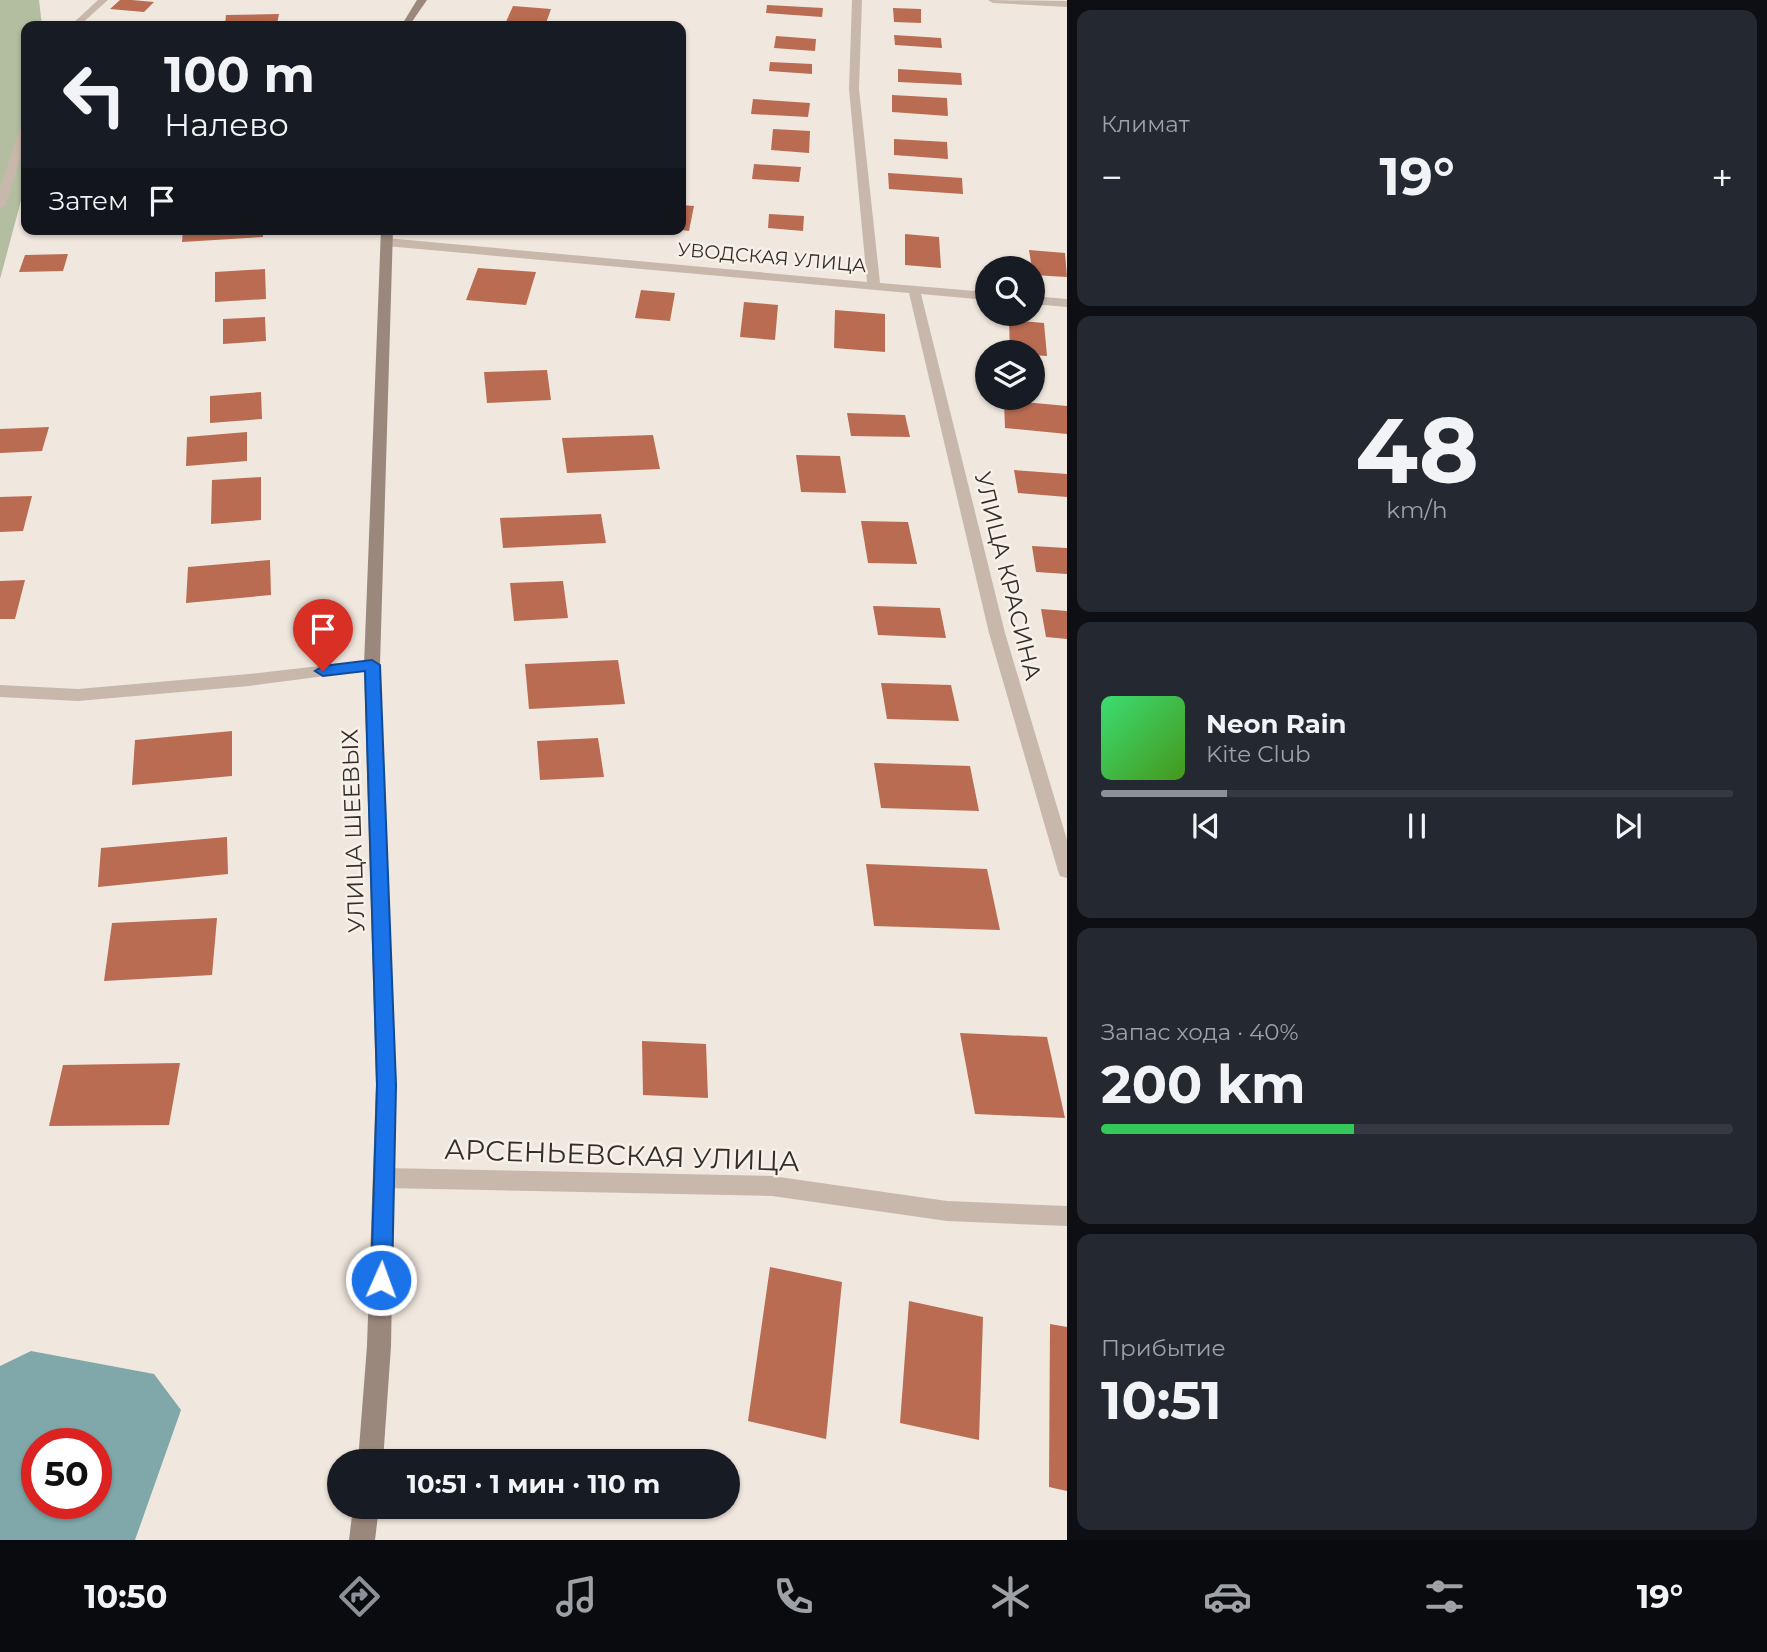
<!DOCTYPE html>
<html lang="ru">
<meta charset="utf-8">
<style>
:root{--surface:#171b24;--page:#242831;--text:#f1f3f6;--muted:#9ea1a6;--line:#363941;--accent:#8c9099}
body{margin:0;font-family:Montserrat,sans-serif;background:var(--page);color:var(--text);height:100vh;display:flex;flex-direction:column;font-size:26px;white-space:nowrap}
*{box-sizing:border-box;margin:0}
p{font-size:23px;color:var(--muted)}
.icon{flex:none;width:38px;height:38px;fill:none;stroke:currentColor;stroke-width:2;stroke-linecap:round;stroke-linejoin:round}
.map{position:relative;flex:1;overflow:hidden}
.panel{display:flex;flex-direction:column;gap:10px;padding:10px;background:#0d0f14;width:700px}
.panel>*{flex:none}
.hud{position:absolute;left:21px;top:21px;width:665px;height:214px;border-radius:14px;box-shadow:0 2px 5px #0004;background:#171b24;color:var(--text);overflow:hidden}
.fabs{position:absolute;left:975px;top:256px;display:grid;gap:14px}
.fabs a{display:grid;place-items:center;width:70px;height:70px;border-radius:50%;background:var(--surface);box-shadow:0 2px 5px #0004;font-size:35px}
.speed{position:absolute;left:21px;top:1428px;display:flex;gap:14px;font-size:35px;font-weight:700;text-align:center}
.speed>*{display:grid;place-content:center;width:91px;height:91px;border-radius:50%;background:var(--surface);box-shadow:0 2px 5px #0004;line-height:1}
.speed .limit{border:10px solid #d22;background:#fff;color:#111}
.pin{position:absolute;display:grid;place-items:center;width:60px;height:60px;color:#fff;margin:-72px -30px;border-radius:50% 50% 50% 0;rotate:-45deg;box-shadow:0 0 7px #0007}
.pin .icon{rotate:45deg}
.me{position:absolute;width:77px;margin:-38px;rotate:2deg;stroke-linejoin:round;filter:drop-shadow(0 0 5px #0008)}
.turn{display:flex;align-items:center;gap:24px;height:147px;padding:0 28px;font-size:32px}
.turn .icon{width:91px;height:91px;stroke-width:2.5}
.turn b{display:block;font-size:49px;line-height:60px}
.then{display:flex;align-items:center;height:66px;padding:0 28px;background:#0003;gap:14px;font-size:26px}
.big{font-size:52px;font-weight:700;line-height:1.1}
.panel .tile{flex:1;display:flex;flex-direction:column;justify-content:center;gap:10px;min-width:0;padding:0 24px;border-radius:14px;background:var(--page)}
.panel .dial{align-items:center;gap:0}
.dial b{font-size:91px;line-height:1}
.song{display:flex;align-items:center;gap:21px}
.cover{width:84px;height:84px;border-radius:10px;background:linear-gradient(135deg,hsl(140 70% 55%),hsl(100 70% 35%))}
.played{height:7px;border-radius:4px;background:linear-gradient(90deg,var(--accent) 20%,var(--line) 20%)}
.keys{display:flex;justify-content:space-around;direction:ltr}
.heat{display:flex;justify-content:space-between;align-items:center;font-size:38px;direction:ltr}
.charge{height:10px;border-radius:5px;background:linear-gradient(90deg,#34c759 40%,var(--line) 0)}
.trip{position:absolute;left:327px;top:1449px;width:413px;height:70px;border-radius:35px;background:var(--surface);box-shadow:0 2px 5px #0004;font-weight:700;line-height:70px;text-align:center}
.dock{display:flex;height:112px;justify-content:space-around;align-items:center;background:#090b0e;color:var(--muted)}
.dock .icon{width:49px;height:49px}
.dock .current{color:var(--accent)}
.dock b{font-size:32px;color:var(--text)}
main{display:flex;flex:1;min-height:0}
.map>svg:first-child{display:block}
.green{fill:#b3bd9f}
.water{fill:#80a8aa;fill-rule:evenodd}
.building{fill:#b96c52}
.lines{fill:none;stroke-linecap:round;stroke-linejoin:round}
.minor{fill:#c7b8ab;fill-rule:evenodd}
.secondary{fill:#9a887c;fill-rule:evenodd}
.route{fill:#1a73e8;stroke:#114b97;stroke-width:2}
.labels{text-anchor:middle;stroke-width:5;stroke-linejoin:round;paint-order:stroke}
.far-street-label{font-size:19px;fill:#352d29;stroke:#f8f1ea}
.street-label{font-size:23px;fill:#352d29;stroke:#f8f1ea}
.near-street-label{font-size:28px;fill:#352d29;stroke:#f8f1ea}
</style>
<main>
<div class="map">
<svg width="1067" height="1540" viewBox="0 0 1067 1540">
<rect width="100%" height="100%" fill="#f0e7de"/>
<polygon class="green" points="0,0 39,0 42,26 26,26 26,182 0,279"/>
<path class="water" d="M31 1351 154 1374 181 1410 135 1540H0V1366ZM37 1444H96V1503H37Z"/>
<g class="building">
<polygon points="120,0 132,0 154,2 144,12 110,9"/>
<polygon points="767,5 823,8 822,17 766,13"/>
<polygon points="513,6 551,9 545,26 505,24"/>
<polygon points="893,8 921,9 921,23 894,22"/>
<polygon points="279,14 277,24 225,25 226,15"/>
<polygon points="894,35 941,38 942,48 895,45"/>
<polygon points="776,36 816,39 815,51 774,48"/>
<polygon points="770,62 812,64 812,74 769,71"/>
<polygon points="898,69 961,73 962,85 898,82"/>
<polygon points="892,95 947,98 948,116 892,112"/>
<polygon points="753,99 810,103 808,117 751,114"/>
<polygon points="773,129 810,131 809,153 771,150"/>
<polygon points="894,139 947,142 948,159 894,155"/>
<polygon points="754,164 801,167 799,182 752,179"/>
<polygon points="888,173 962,178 963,194 889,189"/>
<polygon points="681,205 694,206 689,231 681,230"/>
<polygon points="769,214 804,216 803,231 768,228"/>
<polygon points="183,229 263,229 263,237 182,242"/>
<polygon points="518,229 554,229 552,234"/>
<polygon points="905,234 939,237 941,268 905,265"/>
<polygon points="1029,250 1065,253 1067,277 1033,275"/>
<polygon points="68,254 63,271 19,272 25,255"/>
<polygon points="478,268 536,272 526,305 466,300"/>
<polygon points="265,269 266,299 215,302 215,272"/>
<polygon points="641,290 675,293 670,321 635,318"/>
<polygon points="744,302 778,305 775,340 740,337"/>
<polygon points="835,310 885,314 885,352 834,348"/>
<polygon points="265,317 266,341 223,344 223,319"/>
<polygon points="1009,320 1044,323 1047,356 1032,355 1032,352 1010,352"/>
<polygon points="547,370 551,400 487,403 484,372"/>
<polygon points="261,392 262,419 210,423 210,396"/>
<polygon points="1004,400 1067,406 1067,434 1005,428"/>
<polygon points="847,413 905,415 910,437 851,436"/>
<polygon points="49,427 42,451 0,453 0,429"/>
<polygon points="247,432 247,461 186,466 187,437"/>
<polygon points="653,435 660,469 567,473 562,438"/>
<polygon points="796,455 840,456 846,493 801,492"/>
<polygon points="1014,470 1067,474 1067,497 1018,493"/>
<polygon points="261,477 261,520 211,524 212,480"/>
<polygon points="32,496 23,531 0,532 0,497"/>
<polygon points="601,514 606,543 503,548 500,518"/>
<polygon points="861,521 908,522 917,564 868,563"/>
<polygon points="1032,546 1067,548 1067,574 1036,572"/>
<polygon points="270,560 271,595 186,603 188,567"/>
<polygon points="25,580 15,619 0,619 0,581"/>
<polygon points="563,581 568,618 514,621 510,583"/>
<polygon points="873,606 940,608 946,638 878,635"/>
<polygon points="1041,609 1067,611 1067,639 1046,637"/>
<polygon points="618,660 625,704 529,709 525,664"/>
<polygon points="881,683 951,685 959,721 887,719"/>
<polygon points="232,731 232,776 132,785 135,740"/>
<polygon points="598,738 604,777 540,780 537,741"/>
<polygon points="874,763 970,766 979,811 881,808"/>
<polygon points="227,837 228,874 98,887 101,848"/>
<polygon points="866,864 987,869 1000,930 874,926"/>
<polygon points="217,918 212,975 104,981 112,923"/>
<polygon points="960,1033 1047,1037 1065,1118 975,1114"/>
<polygon points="642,1041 706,1044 708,1098 643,1095"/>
<polygon points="180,1063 169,1125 49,1126 63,1065"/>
<polygon points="770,1267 842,1282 826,1439 748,1421"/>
<polygon points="909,1301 983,1317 979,1440 900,1423"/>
<polygon points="1050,1324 1067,1327 1067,1491 1049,1487"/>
</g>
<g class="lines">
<g class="minor">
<polygon points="98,0 108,0 79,26 70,26"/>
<polygon points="852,0 862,0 859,89 880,283 987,292 987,300 921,294 1005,633 1067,840 1067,878 1060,876 1058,871 989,633 909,293 386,246 380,242 386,238 867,282 849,89"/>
<polygon points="988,0 1067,1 1067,7 993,3"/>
<polygon points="26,121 26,140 6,205 0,208 0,188 21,124"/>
<polygon points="1032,296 1067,299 1067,307 1032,304"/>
<polygon points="372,660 380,665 378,669 249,686 78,701 0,697 0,685 78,689 249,674"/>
<polygon points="384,1168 772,1176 947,1201 1067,1206 1067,1226 947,1221 772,1196 384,1188 376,1185 373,1178 376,1171"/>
</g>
<g class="secondary">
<polygon points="417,0 427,0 409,26 401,26"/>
<polygon points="381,229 393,229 380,665 396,1085 391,1346 383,1461 358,1461 367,1346 376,1085 364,665"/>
<polygon points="353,1507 379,1507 375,1540 349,1540"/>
</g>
</g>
<polygon class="route" points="372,660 380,665 396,1085 392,1280 389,1287 381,1289 374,1287 371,1280 377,1085 365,671 323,676 315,671 323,666"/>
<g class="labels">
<g class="far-street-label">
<text transform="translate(772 257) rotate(5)" y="7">УВОДСКАЯ УЛИЦА</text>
</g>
<g class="street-label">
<text transform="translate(1008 576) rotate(76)" y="8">УЛИЦА КРАСИНА</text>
<text transform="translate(353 831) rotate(-92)" y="8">УЛИЦА ШЕЕВЫХ</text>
</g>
<g class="near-street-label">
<text transform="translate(622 1155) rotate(2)" y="10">АРСЕНЬЕВСКАЯ УЛИЦА</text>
</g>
</g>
</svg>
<div class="fabs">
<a><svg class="icon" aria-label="search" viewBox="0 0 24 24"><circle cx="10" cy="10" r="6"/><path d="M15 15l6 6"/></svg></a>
<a><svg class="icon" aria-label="layers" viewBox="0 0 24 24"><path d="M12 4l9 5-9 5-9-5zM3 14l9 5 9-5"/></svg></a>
</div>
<div class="speed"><div class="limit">50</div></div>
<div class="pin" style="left:323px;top:671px;background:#d93025"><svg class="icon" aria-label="arrive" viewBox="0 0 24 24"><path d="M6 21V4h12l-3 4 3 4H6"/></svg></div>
<svg class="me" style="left:381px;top:1280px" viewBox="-20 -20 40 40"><circle r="17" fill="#1a73e8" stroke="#fff" stroke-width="3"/><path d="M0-11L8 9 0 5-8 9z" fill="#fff"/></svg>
<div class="trip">10:51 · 1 мин · 110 m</div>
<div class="hud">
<div class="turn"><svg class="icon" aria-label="left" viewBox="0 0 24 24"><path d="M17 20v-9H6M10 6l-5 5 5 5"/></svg><div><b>100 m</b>Налево</div></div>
<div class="then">Затем<svg class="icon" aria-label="arrive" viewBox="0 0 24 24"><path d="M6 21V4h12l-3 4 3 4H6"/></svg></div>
</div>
</div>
<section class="panel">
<div class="tile"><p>Климат</p>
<div class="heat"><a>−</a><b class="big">19°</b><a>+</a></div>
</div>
<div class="tile dial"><b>48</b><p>km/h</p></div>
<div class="tile">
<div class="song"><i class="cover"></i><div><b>Neon Rain</b><p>Kite Club</p></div></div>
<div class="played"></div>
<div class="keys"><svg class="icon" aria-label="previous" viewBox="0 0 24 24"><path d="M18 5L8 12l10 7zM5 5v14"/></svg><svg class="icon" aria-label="pause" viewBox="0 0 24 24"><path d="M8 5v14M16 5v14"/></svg><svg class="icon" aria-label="next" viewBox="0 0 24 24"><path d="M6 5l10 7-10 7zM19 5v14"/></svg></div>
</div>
<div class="tile"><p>Запас хода · 40%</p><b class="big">200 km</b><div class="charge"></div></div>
<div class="tile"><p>Прибытие</p><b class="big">10:51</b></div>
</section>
</main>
<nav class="dock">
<b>10:50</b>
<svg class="icon current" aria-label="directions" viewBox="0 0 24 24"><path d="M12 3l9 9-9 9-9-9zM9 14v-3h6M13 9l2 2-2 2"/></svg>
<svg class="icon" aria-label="music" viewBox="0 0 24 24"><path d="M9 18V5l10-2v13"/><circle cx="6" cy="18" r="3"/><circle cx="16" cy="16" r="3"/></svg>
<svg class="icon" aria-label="phone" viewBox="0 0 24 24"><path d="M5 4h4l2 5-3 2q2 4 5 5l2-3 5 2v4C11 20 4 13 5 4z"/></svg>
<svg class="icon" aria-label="climate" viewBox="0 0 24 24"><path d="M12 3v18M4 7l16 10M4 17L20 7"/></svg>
<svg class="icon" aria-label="car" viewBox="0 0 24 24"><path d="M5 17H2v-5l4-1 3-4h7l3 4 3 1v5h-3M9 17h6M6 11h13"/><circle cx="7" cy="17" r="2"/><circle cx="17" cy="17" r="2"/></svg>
<svg class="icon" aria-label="filters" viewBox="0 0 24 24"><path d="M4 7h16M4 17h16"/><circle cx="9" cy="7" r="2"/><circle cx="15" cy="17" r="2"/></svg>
<b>19°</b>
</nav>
